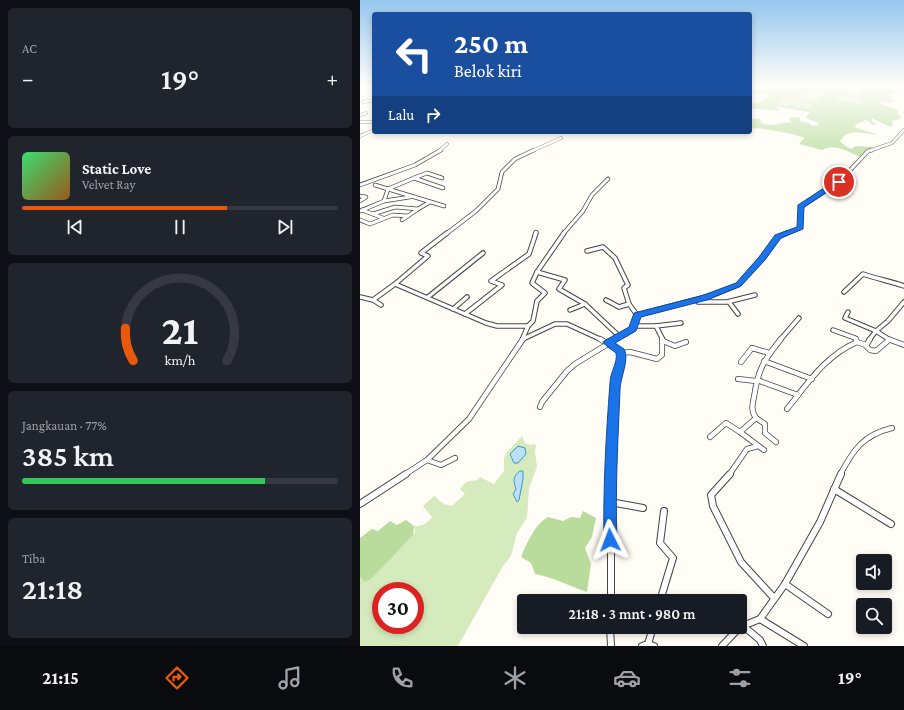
<!DOCTYPE html>
<html lang="id">
<meta charset="utf-8">
<style>
:root{--surface:#171b24;--page:#20242c;--text:#f1f3f6;--muted:#9ea1a6;--line:#363941;--accent:#ea580c}
body{margin:0;font-family:"Crimson Pro",serif;background:var(--page);color:var(--text);height:100vh;display:flex;flex-direction:column;font-size:15px;white-space:nowrap}
*{box-sizing:border-box;margin:0}
p{font-size:13px;color:var(--muted)}
.icon{flex:none;width:22px;height:22px;fill:none;stroke:currentColor;stroke-width:2;stroke-linecap:round;stroke-linejoin:round}
.map{position:relative;flex:1;overflow:hidden}
.side{display:flex;flex-direction:column;gap:8px;padding:8px;background:#0d0f14;width:360px}
.side>*{flex:none}
.guide{position:absolute;left:12px;top:12px;width:380px;height:122px;border-radius:4px;box-shadow:0 2px 6px #0003;background:#1a4fa0;color:#fff;overflow:hidden}
.controls{position:absolute;left:496px;top:554px;display:grid;gap:8px}
.controls a{display:grid;place-items:center;width:36px;height:36px;border-radius:4px;background:var(--surface);box-shadow:0 2px 6px #0003;font-size:20px}
.speed{position:absolute;left:12px;top:582px;display:flex;gap:8px;font-size:20px;font-weight:700;text-align:center}
.speed>*{display:grid;place-content:center;width:52px;height:52px;border-radius:50%;background:var(--surface);box-shadow:0 2px 6px #0003;line-height:1}
.speed .limit{border:6px solid #d22;background:#fff;color:#111}
.pin{position:absolute;display:grid;place-items:center;width:34px;height:34px;color:#fff;margin:-17px;border:2px solid #fff;border-radius:50%;box-shadow:0 1px 4px #0007}
.me{position:absolute;width:44px;margin:-22px;rotate:357deg;stroke-linejoin:round;filter:drop-shadow(0 0 3px #0008)}
.turn{display:flex;align-items:center;gap:14px;height:84px;padding:0 16px;font-size:18px}
.turn .icon{width:52px;height:52px;stroke-width:2.5}
.turn b{display:block;font-size:28px;line-height:34px}
.then{display:flex;align-items:center;height:38px;padding:0 16px;background:#0003;gap:8px;font-size:15px}
.big{font-size:30px;font-weight:600;line-height:1.1}
.side .card{flex:1;display:flex;flex-direction:column;justify-content:center;gap:6px;min-width:0;padding:0 14px;border-radius:6px;background:var(--page)}
.side .dial{align-items:center;gap:0}
.dial svg{height:104px;overflow:visible;fill:none;stroke:var(--line);stroke-width:7;stroke-linecap:round;text-anchor:middle}
.dial text{fill:var(--text);stroke:none}
.song{display:flex;align-items:center;gap:12px}
.cover{width:48px;height:48px;border-radius:6px;background:linear-gradient(135deg,hsl(140 70% 55%),hsl(30 70% 35%))}
.played{height:4px;border-radius:2px;background:linear-gradient(90deg,var(--accent) 65%,var(--line) 65%)}
.keys{display:flex;justify-content:space-around;direction:ltr}
.heat{display:flex;justify-content:space-between;align-items:center;font-size:22px;direction:ltr}
.charge{height:6px;border-radius:3px;background:linear-gradient(90deg,#34c759 77%,var(--line) 0)}
.trip{position:absolute;left:157px;top:594px;width:230px;height:40px;border-radius:4px;background:var(--surface);box-shadow:0 2px 6px #0003;font-weight:600;line-height:40px;text-align:center}
.tabs{display:flex;height:64px;justify-content:space-around;align-items:center;background:#090b0e;color:var(--muted)}
.tabs .icon{width:28px;height:28px}
.tabs .selected{color:var(--accent)}
.tabs b{font-size:18px;color:var(--text)}
main{display:flex;flex:1;min-height:0}
.map>svg:first-child{display:block}
.green{fill:#d5ebbd;fill-rule:evenodd}
.forest{fill:#b9dc9c;fill-rule:evenodd}
.water{fill:#b9e0f7;stroke:#3f96cf}
.lines{fill:none;stroke-linecap:round;stroke-linejoin:round}
.minor-far4-casing{stroke:#444;stroke-width:3.5}
.minor-far3-casing{stroke:#444;stroke-width:4.5}
.minor-far2-casing{stroke:#444;stroke-width:5.5}
.minor-far1-casing{stroke:#444;stroke-width:6}
.minor-casing{stroke:#444;stroke-width:8}
.minor-far4{stroke:#fff;stroke-width:2.5}
.minor-far3{stroke:#fff;stroke-width:3}
.minor-far2{stroke:#fff;stroke-width:3.5}
.minor-far1{stroke:#fff;stroke-width:4.5}
.minor{stroke:#fff;stroke-width:6}
.route{fill:#1a73e8;stroke:#114b97}
</style>
<main>
<section class="side">
<div class="card"><p>AC</p>
<div class="heat"><a>−</a><b class="big">19°</b><a>+</a></div>
</div>
<div class="card">
<div class="song"><i class="cover"></i><div><b>Static Love</b><p>Velvet Ray</p></div></div>
<div class="played"></div>
<div class="keys"><svg class="icon" aria-label="previous" viewBox="0 0 24 24"><path d="M18 5L8 12l10 7zM5 5v14"/></svg><svg class="icon" aria-label="pause" viewBox="0 0 24 24"><path d="M8 5v14M16 5v14"/></svg><svg class="icon" aria-label="next" viewBox="0 0 24 24"><path d="M6 5l10 7-10 7zM19 5v14"/></svg></div>
</div>
<div class="card dial"><svg viewBox="0 0 100 80">
<path d="M14 69A42 42 0 1 1 86 69"/>
<path d="M14 69A42 42 0 0 1 8 44" stroke="#ea580c"/>
<text x="50" y="56" font-size="32" font-weight="700">21</text>
<text x="50" y="72" font-size="11">km/h</text>
</svg></div>
<div class="card"><p>Jangkauan · 77%</p><b class="big">385 km</b><div class="charge"></div></div>
<div class="card"><p>Tiba</p><b class="big">21:18</b></div>
</section>
<div class="map">
<svg width="544" height="646" viewBox="0 0 544 646">
<rect width="100%" height="100%" fill="#fffdf5"/>
<g class="green">
<polygon points="475,85 494,85 493,86 499,88 502,93 498,96 505,100 501,105 476,99 476,97 481,95 492,97 491,94 484,90 484,88"/>
<polygon points="453,89 468,93 458,101 445,103 452,104 451,109 430,105 421,107 417,105 417,102 434,98 434,94 446,93"/>
<path d="M162 436 165 443 170 445 175 444 176 446 175 451 177 467 169 488 167 518 157 533 151 556 143 566 98 646H0V577L5 582 55 532 54 526C62 527 67 523 72 517L63 506 74 496 84 504 92 506 105 494 100 489 106 482 117 480 120 477 134 484 144 471V458L147 452ZM21 591H55V625H21Z"/>
</g>
<g class="forest">
<path d="M390 85 429 86 475 85 484 88V90L491 94 493 97 481 95 476 97V99L501 105 505 100 498 97 502 93 499 90V88L493 86 494 85H539L531 89 535 91 527 95 531 97 529 99 534 101 530 103 519 101 518 102 539 111 537 114 542 116 539 119 532 121 533 126H528L512 118V121L517 125 511 124 509 121 505 120 495 125 496 128 519 135 494 132 485 135 480 141 485 146 491 149 496 146 516 147 508 150 501 157C489 153 475 142 462 150L439 144 445 138C431 133 417 131 403 129 399 128 395 129 390 128V118L400 119 401 123C412 128 420 122 431 122L429 119 433 117 440 118V121L449 123 452 126 458 125 459 123 446 118 449 112 418 107 417 108 420 111H418L390 108V104L400 102 410 95 390 93ZM453 89 467 93 459 98 458 101H445V103L452 104 451 109 430 105 417 106 419 104 417 102 434 98V94L446 93Z"/>
<path d="M223 511 236 518 232 537 225 548 231 564 227 592C209 586 193 577 175 574L171 563 161 557C167 543 175 524 188 517L203 521 211 517 220 518Z"/>
<polygon points="46,520 54,526 53,535 12,578 5,582 0,577 0,538 12,529 18,531 30,521 37,525"/>
</g>
<g class="water">
<polygon points="158,446 165,448 166,454 158,463 154,463 150,454"/>
<path d="M160 471H163V479L159 500 157 502 153 494 156 489C153 481 153 476 160 471Z"/>
</g>
<g class="lines">
<defs>
<g id="minor-far4">
<polyline points="3,102 14,100"/>
<polyline points="0,115 6,113"/>
<polyline points="0,122 14,122"/>
<polyline points="0,136 14,130"/>
<polyline points="79,151 87,144"/>
<polyline points="172,151 201,138"/>
<polyline points="509,151 532,143 544,130"/>
</g>
<g id="minor-far3">
<polyline points="54,178 67,173 82,178"/>
<polyline points="0,185 55,165 81,150"/>
<polyline points="15,185 84,206"/>
<polyline points="0,196 6,197 0,201"/>
<polyline points="24,201 28,189 54,178 83,188"/>
<polyline points="2,210 23,218"/>
<polyline points="0,211 24,201 50,197"/>
<polyline points="13,214 35,207 58,209 70,202"/>
<polyline points="0,220 10,224 33,215 48,216 58,209"/>
<polyline points="42,220 48,216"/>
<polyline points="86,234 116,211 138,189 142,172 155,159 174,150"/>
<polyline points="175,234 176,232"/>
<polyline points="203,234 223,211 232,195 248,179"/>
<polyline points="425,234 440,228 441,207 479,182 508,151 512,150"/>
</g>
<g id="minor-far2">
<polyline points="227,251 243,247 255,258 268,285 264,288 269,304"/>
<polyline points="177,272 205,280 199,289 225,304 259,336"/>
<polyline points="35,284 126,323 137,326 168,326"/>
<path d="M484 292 503 274C517 279 530 281 544 286"/>
<polyline points="0,297 13,300 35,284 68,256 61,253 87,233"/>
<polyline points="68,297 123,253"/>
<polyline points="13,300 21,305"/>
<polyline points="246,300 259,307 269,304 277,315"/>
<polyline points="338,302 367,302 395,295"/>
<polyline points="369,302 378,314"/>
<polyline points="93,309 107,297"/>
<polyline points="210,310 225,304"/>
<polyline points="488,312 485,318 516,331 509,340"/>
<polyline points="105,314 142,285 131,281 169,254 176,233"/>
<polyline points="274,326 296,326 303,340"/>
<polyline points="296,326 321,323"/>
<polyline points="473,330 495,338 496,340"/>
<polyline points="163,339 195,324 207,324 242,340"/>
<polyline points="162,340 168,326 173,321 177,301 185,293 172,283 177,272 204,233"/>
<polyline points="254,340 273,329 277,315 353,295 378,285 402,259 418,237 427,233"/>
<polyline points="420,340 439,318"/>
<polyline points="530,340 516,331 528,321 544,302"/>
</g>
<g id="minor-far1">
<polyline points="240,339 262,353 262,358 255,380 251,475"/>
<polyline points="496,339 497,342"/>
<polyline points="510,339 506,346 510,350 516,351 529,340"/>
<polyline points="528,339 544,345"/>
<polyline points="303,341 315,346 326,342"/>
<polyline points="262,353 270,352 297,359 302,355 302,339"/>
<polyline points="404,361 452,379"/>
<polyline points="381,362 392,348 409,353"/>
<polyline points="378,379 396,381"/>
<polyline points="397,380 438,395"/>
<polyline points="180,407 182,402 207,371 215,364 256,339"/>
<path d="M427 409C448 383 465 356 497 342L506 345"/>
<polyline points="396,418 405,424 405,433 416,442"/>
<polyline points="350,437 366,423 380,432"/>
<path d="M404 450 380 432 396 418C391 411 392 405 394 397 398 370 403 361 421 339"/>
<polyline points="67,460 81,465 95,458"/>
<polyline points="44,475 67,460 109,419 163,339"/>
<polyline points="369,475 387,449 398,446"/>
<path d="M480 475C493 450 503 435 532 428"/>
</g>
<g id="minor">
<polyline points="251,474 251,601"/>
<polyline points="370,474 351,495 353,506 381,562 414,598"/>
<polyline points="474,489 531,524"/>
<polyline points="250,502 283,508"/>
<polyline points="0,504 46,474"/>
<polyline points="425,584 468,614"/>
<polyline points="300,601 313,558 300,543 304,511"/>
<polyline points="400,619 444,646"/>
<polyline points="382,625 400,640 403,646"/>
<polyline points="250,627 251,646"/>
<polyline points="380,627 400,619 425,584 460,522 481,474"/>
<polyline points="288,644 293,627"/>
<polyline points="282,646 288,644 294,646"/>
<polyline points="362,646 380,627"/>
</g>
</defs>
<use href="#minor-far4" class="minor-far4-casing"/>
<use href="#minor-far3" class="minor-far3-casing"/>
<use href="#minor-far2" class="minor-far2-casing"/>
<use href="#minor-far1" class="minor-far1-casing"/>
<use href="#minor" class="minor-casing"/>
<use href="#minor-far4" class="minor-far4"/>
<use href="#minor-far3" class="minor-far3"/>
<use href="#minor-far2" class="minor-far2"/>
<use href="#minor-far1" class="minor-far1"/>
<use href="#minor" class="minor"/>
</g>
<linearGradient id="sky" x2="0" y2="1"><stop stop-color="#95c6ee"/><stop offset="0.49" stop-color="#fffefa"/><stop offset="1" stop-color="#fffefa" stop-opacity="0"/></linearGradient>
<rect width="544" height="175" fill="url(#sky)"/>
<path class="route" d="M476 180 482 182 444 207 443 229 421 238 405 260 381 286 347 300 281 317 276 331 255 343 264 349C270 359 260 378 260 390 258 440 255 490 257 540L255 545 250 547 246 545 244 540C243 488 246 435 250 383 250 372 258 363 256 353L243 343 244 341 269 327 274 313 341 296 376 283 399 257 415 235 437 227 438 205Z"/>
</svg>
<div class="controls">
<a><svg class="icon" aria-label="sound" viewBox="0 0 24 24"><path d="M4 9h4l5-4v14l-5-4H4zM17 9q2 3 0 6"/></svg></a>
<a><svg class="icon" aria-label="search" viewBox="0 0 24 24"><circle cx="10" cy="10" r="6"/><path d="M15 15l6 6"/></svg></a>
</div>
<div class="speed"><div class="limit">30</div></div>
<div class="pin" style="left:479px;top:182px;background:#d93025"><svg class="icon" aria-label="arrive" viewBox="0 0 24 24"><path d="M6 21V4h12l-3 4 3 4H6"/></svg></div>
<svg class="me" style="left:250px;top:540px" viewBox="-20 -20 40 40"><path d="M0-17L14 15 0 8-14 15z" fill="#1a73e8" stroke="#fff" stroke-width="4"/></svg>
<div class="trip">21:18 · 3 mnt · 980 m</div>
<div class="guide">
<div class="turn"><svg class="icon" aria-label="left" viewBox="0 0 24 24"><path d="M17 20v-9H6M10 6l-5 5 5 5"/></svg><div><b>250 m</b>Belok kiri</div></div>
<div class="then">Lalu<svg class="icon" aria-label="right" viewBox="0 0 24 24"><path d="M7 20v-9h11M14 6l5 5-5 5"/></svg></div>
</div>
</div>
</main>
<nav class="tabs">
<b>21:15</b>
<svg class="icon selected" aria-label="directions" viewBox="0 0 24 24"><path d="M12 3l9 9-9 9-9-9zM9 14v-3h6M13 9l2 2-2 2"/></svg>
<svg class="icon" aria-label="music" viewBox="0 0 24 24"><path d="M9 18V5l10-2v13"/><circle cx="6" cy="18" r="3"/><circle cx="16" cy="16" r="3"/></svg>
<svg class="icon" aria-label="phone" viewBox="0 0 24 24"><path d="M5 4h4l2 5-3 2q2 4 5 5l2-3 5 2v4C11 20 4 13 5 4z"/></svg>
<svg class="icon" aria-label="climate" viewBox="0 0 24 24"><path d="M12 3v18M4 7l16 10M4 17L20 7"/></svg>
<svg class="icon" aria-label="car" viewBox="0 0 24 24"><path d="M5 17H2v-5l4-1 3-4h7l3 4 3 1v5h-3M9 17h6M6 11h13"/><circle cx="7" cy="17" r="2"/><circle cx="17" cy="17" r="2"/></svg>
<svg class="icon" aria-label="filters" viewBox="0 0 24 24"><path d="M4 7h16M4 17h16"/><circle cx="9" cy="7" r="2"/><circle cx="15" cy="17" r="2"/></svg>
<b>19°</b>
</nav>
